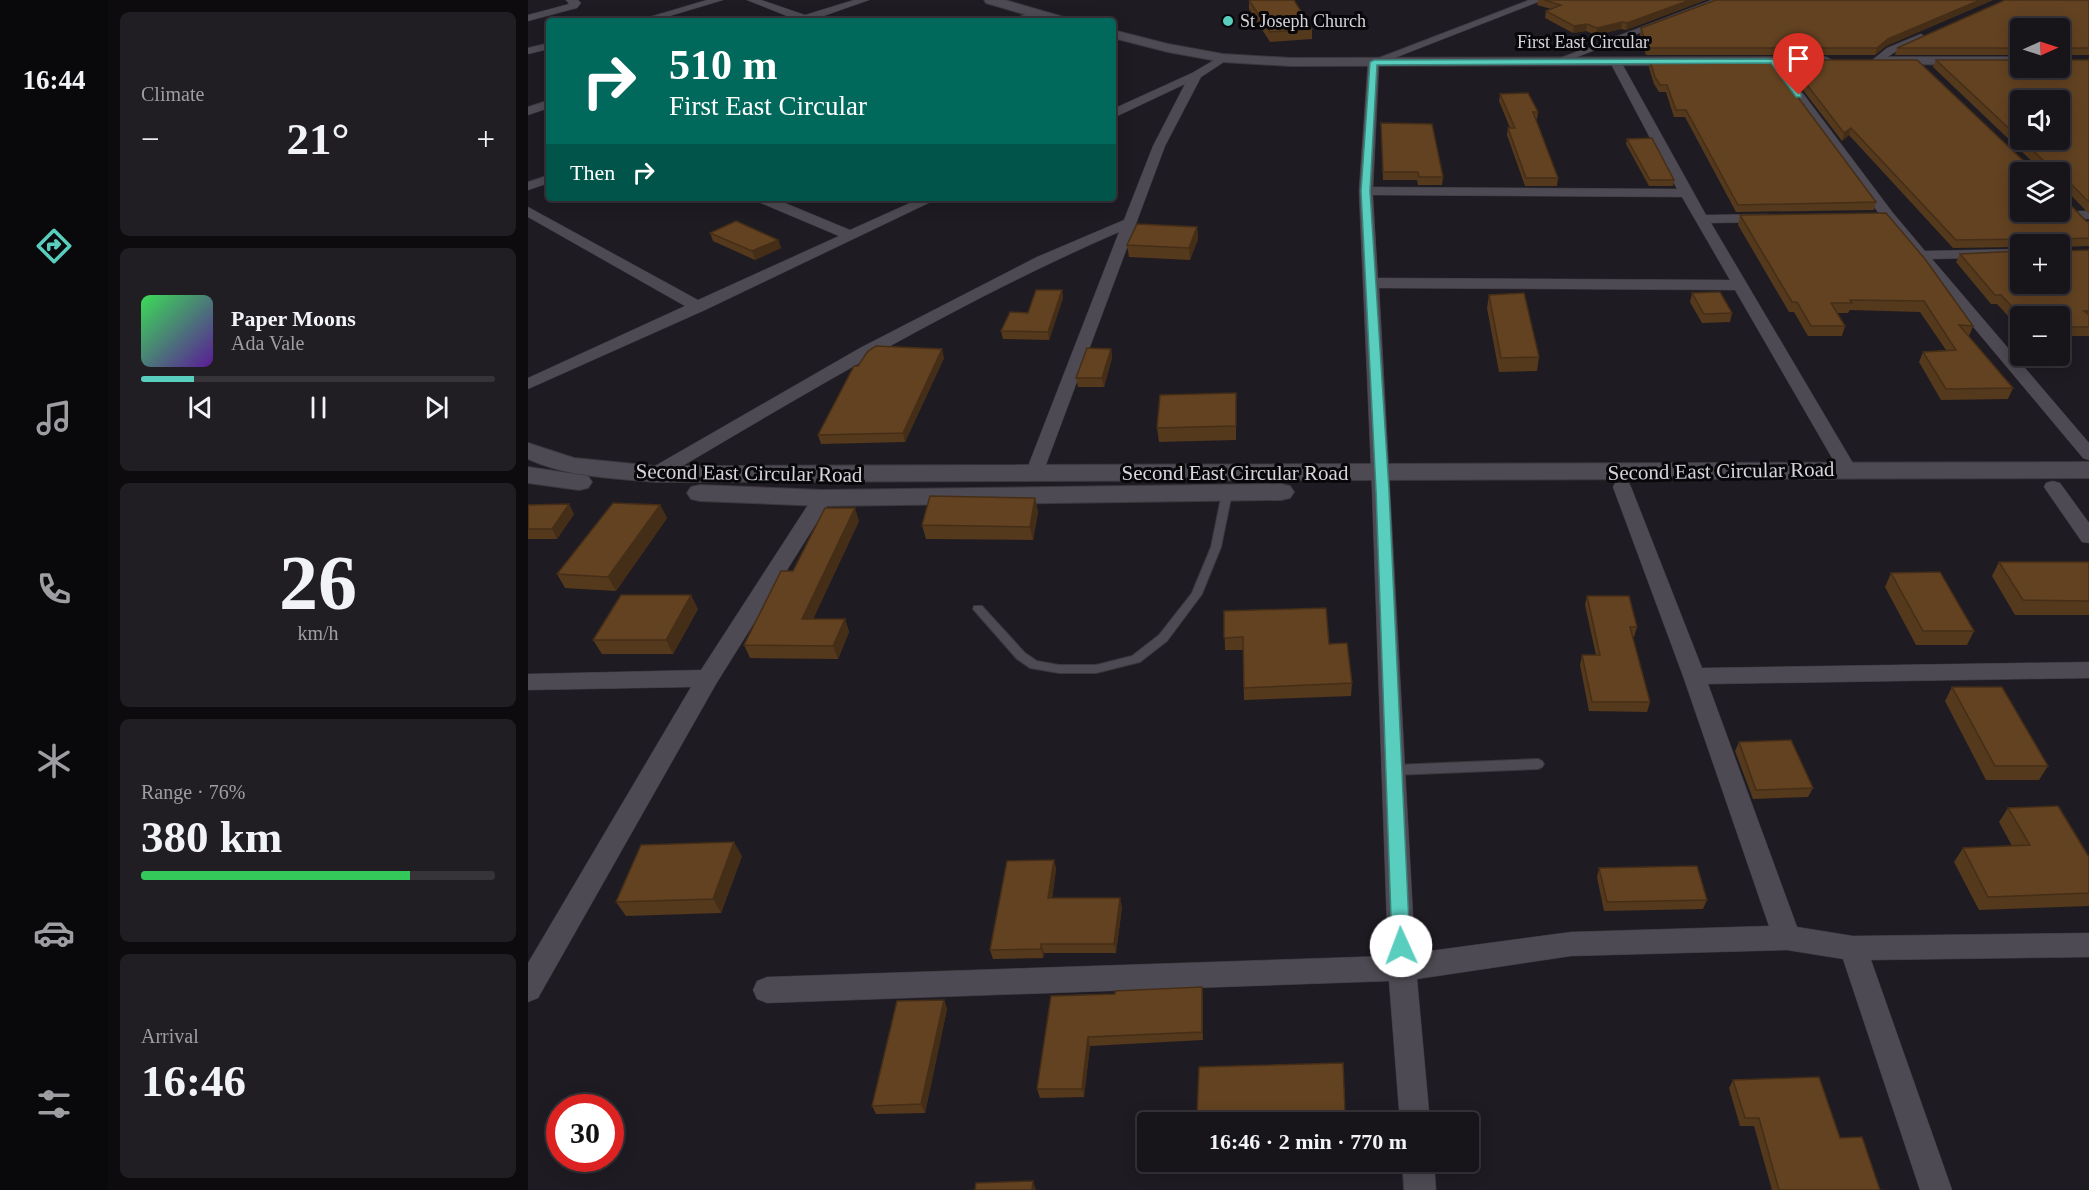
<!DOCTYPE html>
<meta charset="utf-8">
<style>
:root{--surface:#17141a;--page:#201d23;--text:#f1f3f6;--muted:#9e9ea2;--line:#363339;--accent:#59cebf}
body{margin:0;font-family:Georgia,serif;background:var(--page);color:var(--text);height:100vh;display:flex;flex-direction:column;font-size:22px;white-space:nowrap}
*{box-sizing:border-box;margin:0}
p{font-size:20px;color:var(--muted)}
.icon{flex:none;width:33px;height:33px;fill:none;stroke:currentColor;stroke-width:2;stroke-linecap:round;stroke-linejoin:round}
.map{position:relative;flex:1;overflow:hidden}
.details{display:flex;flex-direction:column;gap:12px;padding:12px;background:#0d0b0e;width:420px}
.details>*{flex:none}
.top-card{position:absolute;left:18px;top:18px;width:570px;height:183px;border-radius:6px;box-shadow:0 3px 15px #0003,0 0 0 2px var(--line);background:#00695c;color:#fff;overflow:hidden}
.needle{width:39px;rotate:87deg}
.controls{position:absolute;left:1482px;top:18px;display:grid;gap:12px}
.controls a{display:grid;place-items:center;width:60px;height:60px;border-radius:6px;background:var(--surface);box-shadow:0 3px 15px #0003,0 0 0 2px var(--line);font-size:30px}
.speed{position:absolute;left:18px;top:1094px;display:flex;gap:12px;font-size:30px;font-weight:700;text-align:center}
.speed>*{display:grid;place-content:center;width:78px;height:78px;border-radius:50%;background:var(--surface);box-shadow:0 3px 15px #0003,0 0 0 2px var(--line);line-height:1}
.speed .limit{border:9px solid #d22;background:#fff;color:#111}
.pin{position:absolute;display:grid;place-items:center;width:51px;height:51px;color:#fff;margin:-62px -26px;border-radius:50% 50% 50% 0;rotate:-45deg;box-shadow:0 0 6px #0007}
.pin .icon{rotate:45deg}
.me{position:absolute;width:66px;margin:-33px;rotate:358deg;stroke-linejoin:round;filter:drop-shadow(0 0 4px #0008)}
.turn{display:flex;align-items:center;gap:21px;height:126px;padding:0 24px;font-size:27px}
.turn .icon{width:78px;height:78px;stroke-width:2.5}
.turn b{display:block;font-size:42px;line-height:51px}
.then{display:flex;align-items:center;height:57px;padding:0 24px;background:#0003;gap:12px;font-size:22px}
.big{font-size:45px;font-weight:700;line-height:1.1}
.details .widget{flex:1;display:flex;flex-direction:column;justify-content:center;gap:9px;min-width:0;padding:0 21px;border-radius:9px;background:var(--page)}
.details .dial{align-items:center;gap:0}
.dial b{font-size:78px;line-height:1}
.song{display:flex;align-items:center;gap:18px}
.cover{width:72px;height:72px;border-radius:9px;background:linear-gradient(135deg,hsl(130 70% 55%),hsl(270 70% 35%))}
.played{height:6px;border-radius:3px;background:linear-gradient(90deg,var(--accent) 15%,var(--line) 15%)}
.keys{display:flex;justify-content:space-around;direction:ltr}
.heat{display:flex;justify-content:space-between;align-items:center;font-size:33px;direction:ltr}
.charge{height:9px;border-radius:4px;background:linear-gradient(90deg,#34c759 76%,var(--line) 0)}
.trip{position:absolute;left:609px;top:1112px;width:342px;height:60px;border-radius:6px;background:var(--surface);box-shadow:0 3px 15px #0003,0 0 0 2px var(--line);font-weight:700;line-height:60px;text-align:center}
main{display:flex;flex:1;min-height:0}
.dock{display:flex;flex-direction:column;width:108px;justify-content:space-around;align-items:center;background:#09080a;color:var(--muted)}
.dock .icon{width:42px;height:42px}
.dock .current{color:var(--accent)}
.dock b{font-size:27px;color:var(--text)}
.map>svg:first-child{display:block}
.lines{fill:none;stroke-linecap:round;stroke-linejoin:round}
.lane-casing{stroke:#3a373d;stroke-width:2}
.street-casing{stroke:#3a373d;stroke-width:1}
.secondary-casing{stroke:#3a373d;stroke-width:2}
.lane{fill:#4e4a53;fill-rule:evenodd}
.street{fill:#4e4a53;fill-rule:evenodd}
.secondary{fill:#4e4a53;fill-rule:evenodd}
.wall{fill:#54391c}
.shaded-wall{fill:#452e17}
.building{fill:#624221;stroke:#452e17;stroke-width:1.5;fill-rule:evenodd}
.route{fill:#59cebf;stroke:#3a867c;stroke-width:1.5}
.poi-dot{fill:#59cebf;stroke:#08070a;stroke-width:2}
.labels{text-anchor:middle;stroke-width:6;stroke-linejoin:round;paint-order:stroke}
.far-poi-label{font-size:18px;fill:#d7d4da;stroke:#08070a;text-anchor:start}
.far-street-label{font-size:18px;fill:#d7d4da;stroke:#08070a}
.street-label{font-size:21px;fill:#d7d4da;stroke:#08070a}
</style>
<main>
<nav class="dock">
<b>16:44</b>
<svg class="icon current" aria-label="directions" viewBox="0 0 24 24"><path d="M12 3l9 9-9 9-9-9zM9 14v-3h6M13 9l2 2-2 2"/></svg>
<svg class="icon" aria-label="music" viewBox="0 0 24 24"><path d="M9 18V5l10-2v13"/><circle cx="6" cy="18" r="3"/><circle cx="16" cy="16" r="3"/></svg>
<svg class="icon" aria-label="phone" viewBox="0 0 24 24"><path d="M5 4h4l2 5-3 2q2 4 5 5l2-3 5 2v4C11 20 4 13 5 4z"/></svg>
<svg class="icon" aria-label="climate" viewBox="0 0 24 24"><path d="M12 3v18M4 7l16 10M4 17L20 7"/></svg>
<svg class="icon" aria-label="car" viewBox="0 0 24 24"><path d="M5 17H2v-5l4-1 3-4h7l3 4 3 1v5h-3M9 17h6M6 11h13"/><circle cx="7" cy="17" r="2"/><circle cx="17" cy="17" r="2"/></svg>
<svg class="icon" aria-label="filters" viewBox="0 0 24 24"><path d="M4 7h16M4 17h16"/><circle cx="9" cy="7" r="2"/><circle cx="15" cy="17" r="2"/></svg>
</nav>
<section class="details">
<div class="widget"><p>Climate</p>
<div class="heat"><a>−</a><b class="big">21°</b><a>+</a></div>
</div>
<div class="widget">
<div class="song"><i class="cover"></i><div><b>Paper Moons</b><p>Ada Vale</p></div></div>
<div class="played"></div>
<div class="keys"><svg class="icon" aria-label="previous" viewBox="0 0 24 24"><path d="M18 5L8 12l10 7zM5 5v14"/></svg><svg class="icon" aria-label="pause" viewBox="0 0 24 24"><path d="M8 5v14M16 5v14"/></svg><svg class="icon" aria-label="next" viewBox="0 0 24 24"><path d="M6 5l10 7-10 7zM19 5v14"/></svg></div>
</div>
<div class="widget dial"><b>26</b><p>km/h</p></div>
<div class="widget"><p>Range · 76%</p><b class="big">380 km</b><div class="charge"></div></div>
<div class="widget"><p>Arrival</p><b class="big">16:46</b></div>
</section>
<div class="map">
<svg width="1561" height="1190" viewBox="0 0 1561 1190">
<rect width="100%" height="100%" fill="#1f1b23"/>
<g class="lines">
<defs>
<g id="lane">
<polygon points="699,490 704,493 693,547 674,594 639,641 612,662 568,673 531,673 502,668 489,659 445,609 446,606 454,606 497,653 509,661 531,665 568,665 604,656 631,635 664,593 683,547 694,493"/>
<polygon points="1010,759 1014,761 1016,764 1014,767 1010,769 866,775 862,773 860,770 862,767 866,765"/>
</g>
<g id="street">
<polygon points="38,0 50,0 53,3 49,8 0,21 0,15 41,4"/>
<polygon points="179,0 195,0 125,21 108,21"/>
<polygon points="219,0 233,0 277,15 326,0 341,0 287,19 288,21 264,21 266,19"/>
<path d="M1001 0H1015L851 64 845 187 1149 189 1082 62 1088 59 1092 60 1178 215 1240 214 1247 218 1240 222 1183 223 1329 470 1327 474H1313L1311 470 1207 290 851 288 887 953 1043 932 1241 926 1155 676 1085 487 1087 483H1101L1103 487 1174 668 1561 662V678L1180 684 1269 927 1325 936 1561 933V957L1343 960 1424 1190H1392L1315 959 1259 950 1043 956 889 979 902 1122H872L861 981 239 1003 229 999 225 990 229 981 239 977 860 956 844 490 831 191 840 62ZM845 195 1154 197 1202 280 850 278Z"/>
<polygon points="1184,0 1198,0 1036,62 1032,63 1027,60"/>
<polygon points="507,11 512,14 511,16 495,21 479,21"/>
<polygon points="1393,34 1398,37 1397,39 1367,52 1349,64 1343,61 1359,48"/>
<polygon points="21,43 21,49 0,54 0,48"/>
<path d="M695 55 699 56V60L673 77 637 146 513 478H499L497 474 591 232C432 301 283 390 134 478H120L118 474 120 470 332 348 509 257 596 220 625 146 657 84 585 118V109L664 73Z"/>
<polygon points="1245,58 1249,59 1365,213 1397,251 1492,249 1492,257 1404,259 1561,443 1561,460 1555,458 1355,219 1239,61"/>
<polygon points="21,100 21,108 0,115 0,107"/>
<polygon points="21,175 21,183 0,190 0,182"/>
<polygon points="226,198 245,198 322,230 393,198 411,198 177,310 0,389 0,378 157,306 0,217 0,207 170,300 311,236 228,201"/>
<polygon points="1551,211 1561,211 1561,219 1546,218 1544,215 1546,212"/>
<polygon points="1525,481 1532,483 1561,523 1561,543 1554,542 1516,487 1518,483"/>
<polygon points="294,492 301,494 304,498 188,684 10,998 0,1002 0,963 163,687 0,690 0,674 173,670 287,494"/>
<polygon points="874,1161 906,1161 908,1190 876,1190"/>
</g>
<g id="secondary">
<polygon points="456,0 477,0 539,18 541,21 519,21 458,3"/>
<polygon points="585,30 640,44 695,54 763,58 1298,57 1305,61 1298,65 763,66 695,62 640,52 585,38"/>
<polygon points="1351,57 1492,57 1492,65 1346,64 1344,61"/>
<path d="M0 443 46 458 127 466 1561 462V478L127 482C85 478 39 477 0 459Z"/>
<polygon points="0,467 60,476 64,482 60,488 51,490 0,483"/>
<polygon points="753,484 762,486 766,492 762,498 753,500 294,506 172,501 163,499 159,493 163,487 172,485 294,490"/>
</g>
</defs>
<use href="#lane" class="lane-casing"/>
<use href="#street" class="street-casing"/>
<use href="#secondary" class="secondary-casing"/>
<use href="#lane" class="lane"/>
<use href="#street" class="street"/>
<use href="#secondary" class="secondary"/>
</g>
<g class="wall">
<polygon points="721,0 784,29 784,39 742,42 721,9"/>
<polygon points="1010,0 1178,0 1098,30 1093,29 1068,35 1058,31 1045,33 1017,18 1018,11 1023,9 1009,5"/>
<polygon points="1188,0 1465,0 1358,46 1347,55 1118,55 1112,35 1113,28"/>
<polygon points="1561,0 1561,55 1533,55 1533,58 1535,60 1561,60 1561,214 1539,191 1534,191 1534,196 1558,221 1561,222 1561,246 1534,247 1534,249 1536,251 1561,250 1561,336 1532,336 1532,316 1492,316 1492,329 1469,304 1463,304 1428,262 1432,254 1492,251 1532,244 1492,244 1492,247 1425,248 1321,135 1314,141 1258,68 1260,60 1501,166 1509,166 1405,67 1408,60 1522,74 1523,74 1514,68 1532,68 1492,28 1492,55 1367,55 1369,48"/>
<polygon points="1122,61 1348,202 1346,210 1208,212 1157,117 1146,117 1138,92 1131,92 1126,84 1121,68"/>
<polygon points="972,94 1010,112 1009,119 1008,119 1030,178 1029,186 997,186 979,135 980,128 982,128 971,101"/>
<polygon points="853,123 915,177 914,185 890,185 889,180 855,180"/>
<polygon points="1099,139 1146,180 1145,186 1121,186 1098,144"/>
<polygon points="1358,213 1445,326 1441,336 1440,336 1485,388 1480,399 1413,400 1391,362 1395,352 1418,350 1392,312 1322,310 1320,313 1309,313 1317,326 1314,336 1280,336 1266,312 1261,312 1210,225 1212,215"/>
<polygon points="669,227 670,239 662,260 601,257 599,245"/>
<polygon points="182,233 250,240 253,248 227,260 185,241"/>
<polygon points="534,290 535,298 521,340 475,339 473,331"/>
<polygon points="1164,293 1204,313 1202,322 1174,323 1162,302"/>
<polygon points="961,295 1011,357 1009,371 971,372 959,308"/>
<polygon points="583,349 584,358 576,387 550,387 548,378"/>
<polygon points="416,358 377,442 293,444 290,435 330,366"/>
<polygon points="708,407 708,440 631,442 629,428"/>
<polygon points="507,498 510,512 505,540 398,539 394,525"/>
<polygon points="0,505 46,514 29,539 0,539"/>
<polygon points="132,505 139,518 88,591 37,588 29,574"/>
<polygon points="331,521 285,619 317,619 321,632 310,659 222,658 216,645 265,571"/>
<polygon points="1471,562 1561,562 1561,615 1487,615 1464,576"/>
<polygon points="1363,573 1446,631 1439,645 1388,645 1357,587"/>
<polygon points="1059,596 1109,627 1106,637 1104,637 1122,702 1119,712 1061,711 1052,665 1054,655 1068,655 1057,605"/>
<polygon points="170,609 145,654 74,654 65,640"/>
<polygon points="696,611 801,644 824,683 823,696 716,700 715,650 697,650"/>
<polygon points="1424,687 1520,766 1511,780 1458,780 1417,701"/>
<polygon points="1211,742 1285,788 1280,797 1225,799 1207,751"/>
<polygon points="1480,808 1561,857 1561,906 1451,910 1426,862 1435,848 1484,846 1471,822"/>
<polygon points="214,856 193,913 98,916 88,902"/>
<polygon points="526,860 528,869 524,898 594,907 588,953 516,953 515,958 465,959 462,950"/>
<polygon points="1071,868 1179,900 1175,909 1076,911 1069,877"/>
<polygon points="523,996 675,996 675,1040 562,1046 556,1097 512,1098 509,1089"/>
<polygon points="416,1000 419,1009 397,1113 348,1114 344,1106"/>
<polygon points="1205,1080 1352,1190 1244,1190 1226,1126 1212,1126 1201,1088"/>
<polygon points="817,1111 816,1122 670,1122 669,1116"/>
</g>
<g class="shaded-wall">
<polygon points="1162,0 1178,0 1098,30 1099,23"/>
<polygon points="1452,0 1465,0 1358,46 1347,55 1349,48 1360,39"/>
<polygon points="1094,22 1093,29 1068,35 1069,28"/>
<polygon points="1059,24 1058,31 1045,33 1046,26"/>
<polygon points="1323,128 1321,135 1314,141 1316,133"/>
<polygon points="669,227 670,239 662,260 661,248"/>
<polygon points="250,240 253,248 227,260 224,251"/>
<polygon points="534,290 535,298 521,340 520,332"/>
<polygon points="414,349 416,358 377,442 375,433"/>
<polygon points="583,349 584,358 576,387 574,378"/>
<polygon points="507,498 510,512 505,540 502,527"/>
<polygon points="41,504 46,514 29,539 24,529"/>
<polygon points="132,505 139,518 88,591 80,577"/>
<polygon points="327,508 331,521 279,632 274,619"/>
<polygon points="163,595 170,609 145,654 138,640"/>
<polygon points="317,619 321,632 310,659 305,646"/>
<polygon points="206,842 214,856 193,913 185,899"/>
<polygon points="526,860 528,869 523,907 520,898"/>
<polygon points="592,898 594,907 588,953 586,944"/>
<polygon points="513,944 516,953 515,958 513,949"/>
<polygon points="674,987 675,996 675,1040 674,1032"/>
<polygon points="416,1000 419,1009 397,1113 393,1104"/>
<polygon points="560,1037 562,1046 556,1097 554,1089"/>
<polygon points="505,1181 508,1190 504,1190"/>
</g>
<g class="building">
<polygon points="721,0 766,0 784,29 742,32"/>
<polygon points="1016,0 1162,0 1099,23 1094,22 1069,28 1059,24 1046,26 1018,11 1033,5"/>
<polygon points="1188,0 1452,0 1360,39 1349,48 1119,48 1113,28"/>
<path d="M1477 0H1561V48H1535L1533 58 1535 60H1561V202L1542 183 1534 182V196L1558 221 1561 222V238L1534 239V249L1536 251 1561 250V311H1556L1561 315V327H1532V316H1493L1473 295H1467L1432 254 1492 251V284H1532V244H1498L1497 239 1428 240 1323 128 1316 133 1260 60H1389L1501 166H1515L1517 162 1408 60H1492V68H1513L1522 74 1530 73 1529 70 1526 68H1532V28H1492V48H1369ZM1492 100H1532V140H1492ZM1492 172H1532V212H1492Z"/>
<polygon points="1122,61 1243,61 1348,202 1210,205 1158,110 1148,110 1139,85 1132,85 1127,77"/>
<polygon points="1000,93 1010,112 1005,112 1030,178 998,178 980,128 987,128 972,94"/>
<polygon points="853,123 904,124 915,177 891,177 890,172 855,172"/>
<polygon points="1124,138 1146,180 1122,180 1099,139"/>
<polygon points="1358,213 1397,259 1445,326 1431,325 1485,388 1418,389 1395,352 1428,350 1396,301 1322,300 1324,303 1303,303 1317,326 1283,326 1269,302 1264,302 1212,215"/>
<polygon points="208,221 250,240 224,251 182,233"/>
<polygon points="609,224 669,227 661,248 599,245"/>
<polygon points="508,290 534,290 520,332 473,331 482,312 500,313"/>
<polygon points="1192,292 1204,313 1176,314 1164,293"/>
<polygon points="996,293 1011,357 973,358 961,295"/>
<polygon points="348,346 414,349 375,433 290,435 326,366 330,366 340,351"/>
<polygon points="559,348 583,349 574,378 548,378"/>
<polygon points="708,393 708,426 629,428 632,395"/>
<polygon points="402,496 507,498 502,527 394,525"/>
<polygon points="85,503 132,505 80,577 29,574"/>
<polygon points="41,504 24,529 0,529 0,505"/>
<polygon points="297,508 327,508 274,619 317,619 305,646 216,645 253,571 265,571"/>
<polygon points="1471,562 1561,562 1561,601 1495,600"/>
<polygon points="1412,572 1446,631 1395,631 1363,573"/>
<polygon points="93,595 163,595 138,640 65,640"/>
<polygon points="1059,596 1101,596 1109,627 1102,627 1122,702 1064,702 1054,655 1072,655"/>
<polygon points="798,608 801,644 819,643 824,683 716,688 715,637 696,638 696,611"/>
<polygon points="1424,687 1474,687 1520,766 1467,766"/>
<polygon points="1263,740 1285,788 1228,790 1211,742"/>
<polygon points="1530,806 1561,857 1561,893 1460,897 1435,848 1502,845 1480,808"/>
<polygon points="206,842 185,899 88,902 113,845"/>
<polygon points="526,860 520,898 592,898 586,944 513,944 513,949 462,950 479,861"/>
<polygon points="1169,866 1179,900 1079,902 1071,868"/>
<polygon points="674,987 674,1032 560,1037 554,1089 509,1089 523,996 587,994 587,991"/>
<polygon points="416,1000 393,1104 344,1106 369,1001"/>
<polygon points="815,1063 817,1111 669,1116 671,1067"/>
<polygon points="1291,1077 1312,1138 1334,1137 1352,1190 1251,1190 1231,1118 1217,1118 1205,1080"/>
<polygon points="505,1181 504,1190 447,1190 448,1183"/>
</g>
<polygon class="route" points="1245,59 1273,94 1273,97 1268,97 1243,63 849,65 842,191 861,490 882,946 880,952 873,954 867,952 864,946 848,490 833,191 842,62 846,60"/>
<circle class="poi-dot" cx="700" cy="21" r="6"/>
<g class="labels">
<g class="far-poi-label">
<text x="712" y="27">St Joseph Church</text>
</g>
<g class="far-street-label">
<text x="1055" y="48">First East Circular</text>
</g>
<g class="street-label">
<text transform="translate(1193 471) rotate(-1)" y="7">Second East Circular Road</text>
<text transform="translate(221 473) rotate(1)" y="7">Second East Circular Road</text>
<text x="707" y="480">Second East Circular Road</text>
</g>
</g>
</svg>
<div class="controls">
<a><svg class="needle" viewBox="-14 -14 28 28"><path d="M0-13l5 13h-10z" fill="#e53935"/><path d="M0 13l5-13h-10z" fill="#9e9ea2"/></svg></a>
<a><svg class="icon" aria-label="sound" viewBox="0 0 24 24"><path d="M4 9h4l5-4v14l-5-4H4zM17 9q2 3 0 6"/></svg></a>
<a><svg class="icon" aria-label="layers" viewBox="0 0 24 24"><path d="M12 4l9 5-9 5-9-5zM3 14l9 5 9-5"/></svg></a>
<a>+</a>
<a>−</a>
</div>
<div class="speed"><div class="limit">30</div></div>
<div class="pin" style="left:1271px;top:95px;background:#d93025"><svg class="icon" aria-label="arrive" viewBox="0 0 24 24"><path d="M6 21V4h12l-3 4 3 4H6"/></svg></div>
<svg class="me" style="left:873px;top:946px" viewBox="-20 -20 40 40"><circle r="19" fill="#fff"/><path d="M0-13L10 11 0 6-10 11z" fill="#59cebf"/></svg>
<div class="trip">16:46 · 2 min · 770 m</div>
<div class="top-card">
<div class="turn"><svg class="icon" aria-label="right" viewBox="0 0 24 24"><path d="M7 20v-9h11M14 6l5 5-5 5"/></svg><div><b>510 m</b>First East Circular</div></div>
<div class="then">Then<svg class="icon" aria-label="right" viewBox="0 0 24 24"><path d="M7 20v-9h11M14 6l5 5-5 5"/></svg></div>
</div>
</div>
</main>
